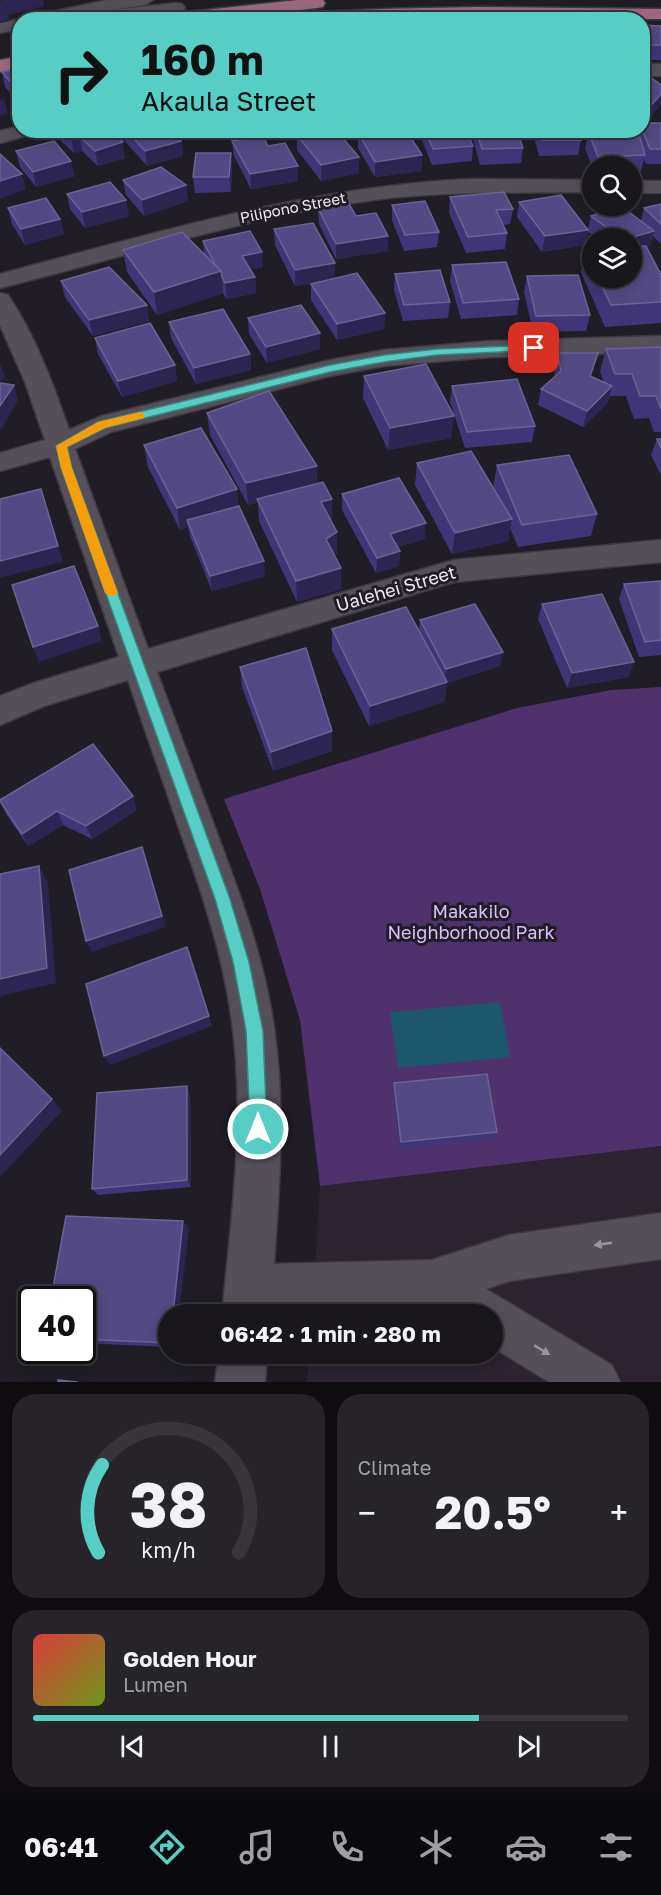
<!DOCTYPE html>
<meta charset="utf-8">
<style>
:root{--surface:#19161c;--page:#262329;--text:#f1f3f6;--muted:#9f9fa3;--line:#37353b;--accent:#56cec3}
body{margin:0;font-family:"Golos Text",sans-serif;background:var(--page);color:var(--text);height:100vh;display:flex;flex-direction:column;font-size:22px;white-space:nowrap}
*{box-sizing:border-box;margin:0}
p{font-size:20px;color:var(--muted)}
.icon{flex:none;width:33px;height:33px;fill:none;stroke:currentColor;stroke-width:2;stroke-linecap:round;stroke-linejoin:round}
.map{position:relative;height:1382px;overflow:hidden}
.details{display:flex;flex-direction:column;gap:12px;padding:12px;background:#0e0c0f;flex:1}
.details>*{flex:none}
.top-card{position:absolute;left:12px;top:12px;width:638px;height:126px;border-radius:24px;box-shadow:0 3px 15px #0003,0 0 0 2px var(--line);background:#56cec3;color:#111;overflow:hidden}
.buttons{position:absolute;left:582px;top:156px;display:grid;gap:12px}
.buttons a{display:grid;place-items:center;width:60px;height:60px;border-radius:50%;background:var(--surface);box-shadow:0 3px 15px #0003,0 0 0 2px var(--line);font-size:30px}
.speed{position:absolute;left:18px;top:1286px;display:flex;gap:12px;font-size:30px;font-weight:700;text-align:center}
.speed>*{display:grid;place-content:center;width:78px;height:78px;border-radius:50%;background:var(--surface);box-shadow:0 3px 15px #0003,0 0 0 2px var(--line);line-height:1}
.speed .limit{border:3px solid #111;border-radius:9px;background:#fff;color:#111}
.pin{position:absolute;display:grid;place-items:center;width:51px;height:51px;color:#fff;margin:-26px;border-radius:12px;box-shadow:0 3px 9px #0006}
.me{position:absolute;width:66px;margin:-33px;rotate:0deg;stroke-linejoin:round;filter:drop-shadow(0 0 4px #0008)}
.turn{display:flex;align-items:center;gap:21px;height:126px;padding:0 30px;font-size:27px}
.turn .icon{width:78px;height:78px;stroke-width:2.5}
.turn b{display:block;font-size:42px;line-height:51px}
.big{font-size:45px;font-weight:700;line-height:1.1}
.details .widget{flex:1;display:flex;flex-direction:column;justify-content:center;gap:9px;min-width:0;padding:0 21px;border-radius:24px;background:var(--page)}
.details .dial{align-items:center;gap:0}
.dial svg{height:156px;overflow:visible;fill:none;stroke:var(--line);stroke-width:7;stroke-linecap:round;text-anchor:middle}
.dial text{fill:var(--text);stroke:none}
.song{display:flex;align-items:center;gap:18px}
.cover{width:72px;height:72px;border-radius:9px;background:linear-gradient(135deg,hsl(0 70% 55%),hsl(80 70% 35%))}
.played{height:6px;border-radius:3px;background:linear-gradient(90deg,var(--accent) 75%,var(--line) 75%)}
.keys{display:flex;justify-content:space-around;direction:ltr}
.heat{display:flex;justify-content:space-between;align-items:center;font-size:33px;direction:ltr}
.details .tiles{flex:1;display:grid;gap:12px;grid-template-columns:1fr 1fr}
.widget:last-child{grid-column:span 2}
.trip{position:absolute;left:158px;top:1304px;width:345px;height:60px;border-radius:30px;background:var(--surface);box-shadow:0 3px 15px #0003,0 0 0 2px var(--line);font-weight:700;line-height:60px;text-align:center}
.tabs{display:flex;height:96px;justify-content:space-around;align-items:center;background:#0a090b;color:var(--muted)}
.tabs .icon{width:42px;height:42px}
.tabs .on{color:var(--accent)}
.tabs b{font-size:27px;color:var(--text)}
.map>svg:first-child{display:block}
.education{fill:#2c2230}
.green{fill:#4f316d}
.water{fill:#1c576d}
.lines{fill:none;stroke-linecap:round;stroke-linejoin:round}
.minor-casing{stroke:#3d3940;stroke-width:3}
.major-casing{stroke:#3d3940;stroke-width:3}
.minor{fill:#544f59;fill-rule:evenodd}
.major{fill:#9d6982;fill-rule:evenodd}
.wall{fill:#403677}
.shaded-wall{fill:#2c2451}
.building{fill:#534984;stroke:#6b6295;stroke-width:1.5}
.oneway{fill:#99959d}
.route{fill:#56cec3;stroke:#38867f;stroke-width:1.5}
.slow{fill:#f59e0b}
.labels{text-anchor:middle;stroke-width:6;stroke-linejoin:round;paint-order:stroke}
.far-street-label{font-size:15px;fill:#edeaf0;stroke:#211d26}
.street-label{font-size:18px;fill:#edeaf0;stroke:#211d26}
.park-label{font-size:18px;fill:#dabffc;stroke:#211d26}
</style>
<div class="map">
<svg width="661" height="1382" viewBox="0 0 661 1382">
<rect width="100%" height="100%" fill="#211d26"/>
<polygon class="education" points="661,1146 661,1382 307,1382 309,1353 492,1353 492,1314 312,1314 320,1186"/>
<polygon class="green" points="661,687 661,1146 320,1186 300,1020 260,889 224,799 517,708 611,690"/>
<polygon class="water" points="500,1002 510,1057 398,1068 390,1012"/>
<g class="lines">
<defs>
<g id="minor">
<path d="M107 0H153L145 5C106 10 68 20 29 20L37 15Z"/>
<polygon points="176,3 182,4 185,8 182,12 121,19 115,18 112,14 115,10 121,9"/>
<polygon points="20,19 23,20 20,20 20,29 0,33 0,23"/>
<rect x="642" y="64" width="19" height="12"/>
<polygon points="20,126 20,130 36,130 33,134 0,143 0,131"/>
<path d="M472 179 592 180V192C512 193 432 190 353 203 233 221 117 259 0 288V274C156 233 310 186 472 179Z"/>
<rect x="632" y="181" width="29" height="12"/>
<path d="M0 293 8 295C33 331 55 388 69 430L102 416 330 360 384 350 491 341 661 336V352L491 357 384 366 330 376 111 432 75 449 148 649 454 560 661 540V562L454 582 157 672C177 725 197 779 217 833 239 892 262 952 272 1015 286 1097 280 1181 274 1264L432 1260 509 1235 661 1213V1259L509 1281 486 1289 612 1365 620 1382H549L492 1347V1314H439L427 1307 222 1314C232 1215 246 1114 231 1015 222 951 201 891 180 831 163 781 145 731 128 680L44 706 0 725V696L34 683 119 657 50 457 0 471V453L45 440 25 382 0 325Z"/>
<polygon points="219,1353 267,1353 265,1382 215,1382"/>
</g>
<g id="major">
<polygon points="298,0 323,0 325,3 323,7 317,8 212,20 151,20 159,15"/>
<path d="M476 7 661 9V19L284 20C294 8 451 8 476 7Z"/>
<polygon points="20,56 20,67 0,72 0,60"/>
</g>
</defs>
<use href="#minor" class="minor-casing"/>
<use href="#major" class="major-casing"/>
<use href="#minor" class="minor"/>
<use href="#major" class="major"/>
</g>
<g class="wall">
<polygon points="642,25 661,26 661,60 642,60"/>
<polygon points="20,68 20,104 5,87 2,72"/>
<polygon points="642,68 649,76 661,85 645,123 661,123 661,164 646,164 644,159 641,171 632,171 632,166 592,167 585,148 589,133 637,133 638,130 642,130"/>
<polygon points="59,130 110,130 125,158 98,166 82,151 74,153 61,141"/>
<polygon points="115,130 181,130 183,156 147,166"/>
<polygon points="200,130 240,130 240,133 205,139"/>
<polygon points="245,130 288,130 288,133 263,137 268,146 298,166 298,181 251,189 234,156 232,141 250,138"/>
<polygon points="418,130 466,130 473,146 472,161 432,165"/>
<polygon points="472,130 517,130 523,148 521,163 480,165 472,136"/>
<polygon points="535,130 578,130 581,140 578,155 539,156 534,137"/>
<polygon points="358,133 422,155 421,171 375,177 358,148"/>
<polygon points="297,135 359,157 359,173 321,181 297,150"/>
<polygon points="16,151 75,176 36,187 20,167"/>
<polygon points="232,168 231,192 195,193 193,177"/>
<polygon points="123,180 186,185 188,201 144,216 126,195"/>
<polygon points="67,194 129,216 85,228 70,209"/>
<polygon points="450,197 513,209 510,224 503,225 507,233 505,249 466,253 449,213"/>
<polygon points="519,202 588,229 591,216 641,221 644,208 661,204 661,244 653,236 650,246 647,247 661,274 661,323 605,327 581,272 586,250 592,250 592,278 632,278 632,238 597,238 588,232 585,245 542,252 517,217"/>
<polygon points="392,205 439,232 437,247 404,251 392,220"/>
<polygon points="8,208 60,219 64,234 25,245 12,224"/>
<polygon points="318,208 356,216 388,251 336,259 319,224"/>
<polygon points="274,229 335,278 385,313 384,329 337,340 311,300 311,284 324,281 295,286 275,245"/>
<polygon points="203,241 263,267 250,270 255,277 256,293 227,299 223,293 157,315 127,272 123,250 204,254"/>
<polygon points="452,265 519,299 517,315 461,319 450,281"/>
<polygon points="395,274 450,302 448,318 403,321 394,290"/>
<polygon points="527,276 590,315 586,331 533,332 524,292"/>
<polygon points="61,281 147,305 149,321 93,336 65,297"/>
<polygon points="248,318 320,349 267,363 249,334"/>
<polygon points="169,322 250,354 251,370 196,384 171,338"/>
<polygon points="95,338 175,365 177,381 122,397 98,354"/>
<polygon points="661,348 661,432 654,432 649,418 634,419 626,396 610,396 608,402 583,427 538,405 541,389 555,376 553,369 557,353 594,369 591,377 604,383 600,371 606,349"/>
<polygon points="364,376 454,416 451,438 388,450 363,398"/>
<polygon points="452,386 535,426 532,442 465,448 450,402"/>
<polygon points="207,413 317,466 317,483 332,499 332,521 331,521 337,532 337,554 334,555 341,589 297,602 259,521 258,502 248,505 210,435"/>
<polygon points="657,439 661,439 661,475 651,455"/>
<polygon points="144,445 239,506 265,576 212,591 190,536 188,527 180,530 148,467"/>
<polygon points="417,463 493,487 497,465 597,514 591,536 518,547 510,528 508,541 452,554 415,485"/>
<polygon points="342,494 425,539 397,547 400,551 399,566 376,573 342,510"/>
<polygon points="661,581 661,655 639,657 619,599 624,584"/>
<polygon points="542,604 629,677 567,688 538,619"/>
<polygon points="420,620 500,666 447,683 444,702 369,726 332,650 332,629 419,629"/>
<polygon points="240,667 332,751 273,771 242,687"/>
<polygon points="0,802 137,810 92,839 63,825 28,846 6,814"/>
<polygon points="394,1083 497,1132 493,1140 399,1149 392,1092"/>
<polygon points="190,1095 191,1187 98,1195 92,1189"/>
<polygon points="189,1229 168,1314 168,1347 82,1343 82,1299"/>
</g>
<g class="shaded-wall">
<polygon points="2,0 43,0 44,6 8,15 10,21 0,23 0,2"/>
<polygon points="661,94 661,104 643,126 646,111"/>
<polygon points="4,99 8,114 0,116 0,100"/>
<polygon points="171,130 181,130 183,156 147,166 145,151"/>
<polygon points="204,130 240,130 240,133 205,139"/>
<polygon points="250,130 288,130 288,133 250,139"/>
<polygon points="79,136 82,151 74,153 71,138"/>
<polygon points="123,142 125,158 98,166 95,151"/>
<polygon points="231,153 232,168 231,192 229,177"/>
<polygon points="422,155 421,171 375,177 375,162"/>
<polygon points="359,157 359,173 321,181 321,165"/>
<polygon points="71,161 75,176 36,187 33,172"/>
<polygon points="298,166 298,181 251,189 250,174"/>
<polygon points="22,174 26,189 0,199 0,181"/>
<polygon points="186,185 188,201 144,216 142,200"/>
<polygon points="126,200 129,216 85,228 82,212"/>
<polygon points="60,219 64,234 25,245 21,229"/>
<polygon points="588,230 585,245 542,252 545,236"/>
<polygon points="654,231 650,246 632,252 632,238 630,238"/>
<polygon points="388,236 388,251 336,259 336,244"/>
<polygon points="262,252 263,267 243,271 242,256"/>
<polygon points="335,263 335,279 295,286 295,270"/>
<polygon points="221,271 223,293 157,315 154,292"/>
<polygon points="255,277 256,293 227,299 225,283"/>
<polygon points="147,305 149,321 93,336 89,320"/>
<polygon points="385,313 384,329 337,340 337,324"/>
<polygon points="320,333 320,349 267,363 266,347"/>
<polygon points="598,353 594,369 586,392 590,376"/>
<polygon points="250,354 251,370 196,384 194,368"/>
<polygon points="0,362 5,378 0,380"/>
<polygon points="175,365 177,381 122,397 118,381"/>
<polygon points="14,385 18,401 0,431 0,406"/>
<polygon points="612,386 608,402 583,427 587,411"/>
<polygon points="454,416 451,438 388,450 390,428"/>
<polygon points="317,466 317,488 257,499 258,502 248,505 246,483"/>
<polygon points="41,489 63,562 0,578 0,561"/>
<polygon points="237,489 239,511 187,520 188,527 180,530 177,508"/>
<polygon points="332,499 332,521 321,524 321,502"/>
<polygon points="512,519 508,541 452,554 455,533"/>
<polygon points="426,523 425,539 389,549 390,534"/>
<polygon points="337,532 337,554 326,560 326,539"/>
<polygon points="400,551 399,566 376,573 377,558"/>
<polygon points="264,561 265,576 212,591 210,576"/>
<polygon points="341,568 341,589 297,602 296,581"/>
<polygon points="98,626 102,641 39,662 33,647"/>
<polygon points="503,652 500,666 447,683 444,702 369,726 370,706 444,683 446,669"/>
<polygon points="634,662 629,677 567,688 572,673"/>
<polygon points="332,731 332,751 273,771 271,752"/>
<polygon points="133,796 137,810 92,839 86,826"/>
<polygon points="57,811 63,825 28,846 22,834"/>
<polygon points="146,860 166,927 92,952 86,941"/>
<polygon points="39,866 48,883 56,983 0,996 0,979"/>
<polygon points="209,1016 212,1026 110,1065 104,1056"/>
<polygon points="187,1086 190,1095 191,1187 187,1180"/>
<polygon points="52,1099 62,1111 0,1177 0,1155"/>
<polygon points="183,1221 189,1229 179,1314 173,1314"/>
</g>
<g class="building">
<polygon points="604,13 608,20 568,20 565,15"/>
<polygon points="409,15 411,20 369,20 369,17"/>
<polygon points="463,15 466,20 418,20 417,18"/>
<polygon points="513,15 515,20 471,20 470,16"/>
<polygon points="358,17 359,20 319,19"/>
<polygon points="642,25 661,26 661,45 642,45"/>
<polygon points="20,68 20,93 2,72"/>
<polygon points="642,68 648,68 649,76 661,85 661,94 646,111 642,109"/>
<polygon points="642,123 661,123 661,149 650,149 642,129"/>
<polygon points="63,130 110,130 123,142 95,151 79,136 71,138"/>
<polygon points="126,130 171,130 181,141 145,151"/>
<polygon points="318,130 336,130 359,157 321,165 297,135"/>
<polygon points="373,130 406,130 422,155 375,162 358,133"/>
<polygon points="425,130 466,130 473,146 433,149"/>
<polygon points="476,130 517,130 523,148 482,149"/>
<polygon points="539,130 578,130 581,140 542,140"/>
<polygon points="589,133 639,134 645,155 598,157"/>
<polygon points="263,136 268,146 285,143 298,166 250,174 232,141"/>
<polygon points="54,141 71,161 33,172 16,151"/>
<polygon points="196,153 231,153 229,177 193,177"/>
<polygon points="0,154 22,174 0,181"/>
<polygon points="161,167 186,185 142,200 123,180"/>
<polygon points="110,182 126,200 82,212 67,194"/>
<polygon points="504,192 513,209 496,210 507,233 468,237 450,197"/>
<polygon points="561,195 588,230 545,236 519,202"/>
<polygon points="46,198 60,219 21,229 8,208"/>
<polygon points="425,201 439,232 405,235 392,205"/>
<polygon points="349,204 356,216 376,213 388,236 336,244 318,208"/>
<polygon points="661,204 661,224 644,208"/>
<polygon points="621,206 654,231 630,238 621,238 591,216"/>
<polygon points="313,223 335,263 295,270 274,229"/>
<polygon points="250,231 262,252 242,256 255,277 225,283 222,277 221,271 216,266 203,241"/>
<polygon points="182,232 221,271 154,292 123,250"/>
<polygon points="646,246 661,275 661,302 611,305 598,278 632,278 632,247"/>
<polygon points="586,250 592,250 592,265"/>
<polygon points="506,262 519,299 463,303 452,265"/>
<polygon points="109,267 147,305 89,320 61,281"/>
<polygon points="440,270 450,302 404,305 395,274"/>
<polygon points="357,273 385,313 337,324 311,284"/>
<polygon points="578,275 590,315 536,316 527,276"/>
<polygon points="301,305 320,333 266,347 248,318"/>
<polygon points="223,309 250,354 194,368 169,322"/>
<polygon points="150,323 175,365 118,381 95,338"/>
<polygon points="661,347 661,409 656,396 640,396 632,374 615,374 606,349"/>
<polygon points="557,353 598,353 590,376 612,386 587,411 541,389 561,371"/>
<polygon points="426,364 454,416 390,428 364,376"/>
<polygon points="517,379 535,426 467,432 452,386"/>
<polygon points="0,383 14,385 0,406"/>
<polygon points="269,391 317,466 246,483 207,413"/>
<polygon points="201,428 237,489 177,508 144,445"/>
<polygon points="657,439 661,439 661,448"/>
<polygon points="471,451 512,519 455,533 417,463"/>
<polygon points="569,455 597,514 522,525 497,465"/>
<polygon points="399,478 426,523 390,534 400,551 377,558 342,494"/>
<polygon points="323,482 332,499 321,502 337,532 326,539 341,568 296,581 257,499"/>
<polygon points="41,489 58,546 0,561 0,499"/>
<polygon points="239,506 264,561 210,576 187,520"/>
<polygon points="74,566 98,626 33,647 12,585"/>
<polygon points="661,581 661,640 645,642 624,584"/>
<polygon points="602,594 634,662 572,673 542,604"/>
<polygon points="475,604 503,652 446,669 420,620"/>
<polygon points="406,607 447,682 370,706 332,629"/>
<polygon points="306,648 332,731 271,752 240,667"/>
<polygon points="93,744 133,796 86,826 57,811 22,834 0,801 0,800"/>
<polygon points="142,847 162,916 86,941 69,870"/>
<polygon points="39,866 47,968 0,979 0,874"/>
<polygon points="187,947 209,1016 104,1056 86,984"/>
<polygon points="0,1048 52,1099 0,1155"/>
<polygon points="487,1074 497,1132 401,1142 394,1083"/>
<polygon points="187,1086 187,1180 92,1189 97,1093"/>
<polygon points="66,1216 183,1221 173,1314 168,1314 168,1343 82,1339 82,1299 51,1299"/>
<polygon points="58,1380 78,1382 58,1382"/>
</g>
<defs><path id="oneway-solid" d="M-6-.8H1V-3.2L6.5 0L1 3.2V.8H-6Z" transform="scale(1.5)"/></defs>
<g class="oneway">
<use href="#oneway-solid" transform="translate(603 1244) rotate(172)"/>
<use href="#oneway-solid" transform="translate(542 1350) rotate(31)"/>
</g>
<polygon class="route" points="534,345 538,346 538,350 437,355 384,362 330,372 105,428 67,447 72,468 230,899 249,962 263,1031 267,1129 265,1135 258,1138 252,1135 250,1129 246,1031 233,962 215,899 61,468 56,446 98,422 330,365 384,355 437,349"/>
<polygon class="slow" points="140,412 144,413 144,418 105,428 67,447 72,468 118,593 112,597 105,593 61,468 56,446 98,422"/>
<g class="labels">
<g class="far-street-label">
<text transform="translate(293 208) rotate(-11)" y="5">Pilipono Street</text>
</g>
<g class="street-label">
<text transform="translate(396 589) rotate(-16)" y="6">Ualehei Street</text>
</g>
<g class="park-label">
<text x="471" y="918">Makakilo<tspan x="471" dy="21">Neighborhood Park</tspan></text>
</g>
</g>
</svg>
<div class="buttons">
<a><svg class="icon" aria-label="search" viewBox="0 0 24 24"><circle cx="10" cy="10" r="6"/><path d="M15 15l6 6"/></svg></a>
<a><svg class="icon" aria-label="layers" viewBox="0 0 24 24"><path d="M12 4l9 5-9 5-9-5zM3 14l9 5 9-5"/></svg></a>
</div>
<div class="speed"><div class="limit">40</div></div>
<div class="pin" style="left:534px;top:348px;background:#d93025"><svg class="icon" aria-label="arrive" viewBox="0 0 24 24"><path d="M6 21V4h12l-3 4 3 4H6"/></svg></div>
<svg class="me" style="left:258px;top:1129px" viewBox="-20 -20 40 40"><circle r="17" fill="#56cec3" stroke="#fff" stroke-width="3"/><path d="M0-11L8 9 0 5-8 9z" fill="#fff"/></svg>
<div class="trip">06:42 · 1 min · 280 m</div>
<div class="top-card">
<div class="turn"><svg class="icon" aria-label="right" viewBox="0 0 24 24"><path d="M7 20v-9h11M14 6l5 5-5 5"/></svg><div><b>160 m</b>Akaula Street</div></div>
</div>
</div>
<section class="details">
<div class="tiles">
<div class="widget dial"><svg viewBox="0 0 100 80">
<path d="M14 69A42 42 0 1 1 86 69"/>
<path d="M14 69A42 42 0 0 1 16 24" stroke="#56cec3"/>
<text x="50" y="56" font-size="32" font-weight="700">38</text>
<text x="50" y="72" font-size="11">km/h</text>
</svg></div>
<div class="widget"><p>Climate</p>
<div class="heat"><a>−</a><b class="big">20.5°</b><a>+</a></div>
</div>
<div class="widget">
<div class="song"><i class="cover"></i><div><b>Golden Hour</b><p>Lumen</p></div></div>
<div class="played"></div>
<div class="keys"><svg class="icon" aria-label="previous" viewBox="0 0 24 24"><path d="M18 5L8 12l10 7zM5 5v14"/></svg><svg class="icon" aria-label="pause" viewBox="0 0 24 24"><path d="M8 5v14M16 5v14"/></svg><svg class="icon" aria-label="next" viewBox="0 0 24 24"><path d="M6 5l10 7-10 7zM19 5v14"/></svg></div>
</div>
</div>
</section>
<nav class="tabs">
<b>06:41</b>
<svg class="icon on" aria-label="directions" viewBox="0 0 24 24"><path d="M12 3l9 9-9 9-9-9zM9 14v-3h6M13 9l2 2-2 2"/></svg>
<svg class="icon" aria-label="music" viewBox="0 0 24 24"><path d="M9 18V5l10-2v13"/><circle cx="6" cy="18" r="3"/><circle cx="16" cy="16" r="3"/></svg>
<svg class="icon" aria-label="phone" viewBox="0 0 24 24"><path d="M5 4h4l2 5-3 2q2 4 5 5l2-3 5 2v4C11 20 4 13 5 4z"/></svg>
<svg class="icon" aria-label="climate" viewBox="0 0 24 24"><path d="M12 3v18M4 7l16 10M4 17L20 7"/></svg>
<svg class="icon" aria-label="car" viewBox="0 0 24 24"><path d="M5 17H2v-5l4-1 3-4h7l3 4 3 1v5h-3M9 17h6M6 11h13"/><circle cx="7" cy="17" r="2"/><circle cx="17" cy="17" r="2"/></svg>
<svg class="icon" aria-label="filters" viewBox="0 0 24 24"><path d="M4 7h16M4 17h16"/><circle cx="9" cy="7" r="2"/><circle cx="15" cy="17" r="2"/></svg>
</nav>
